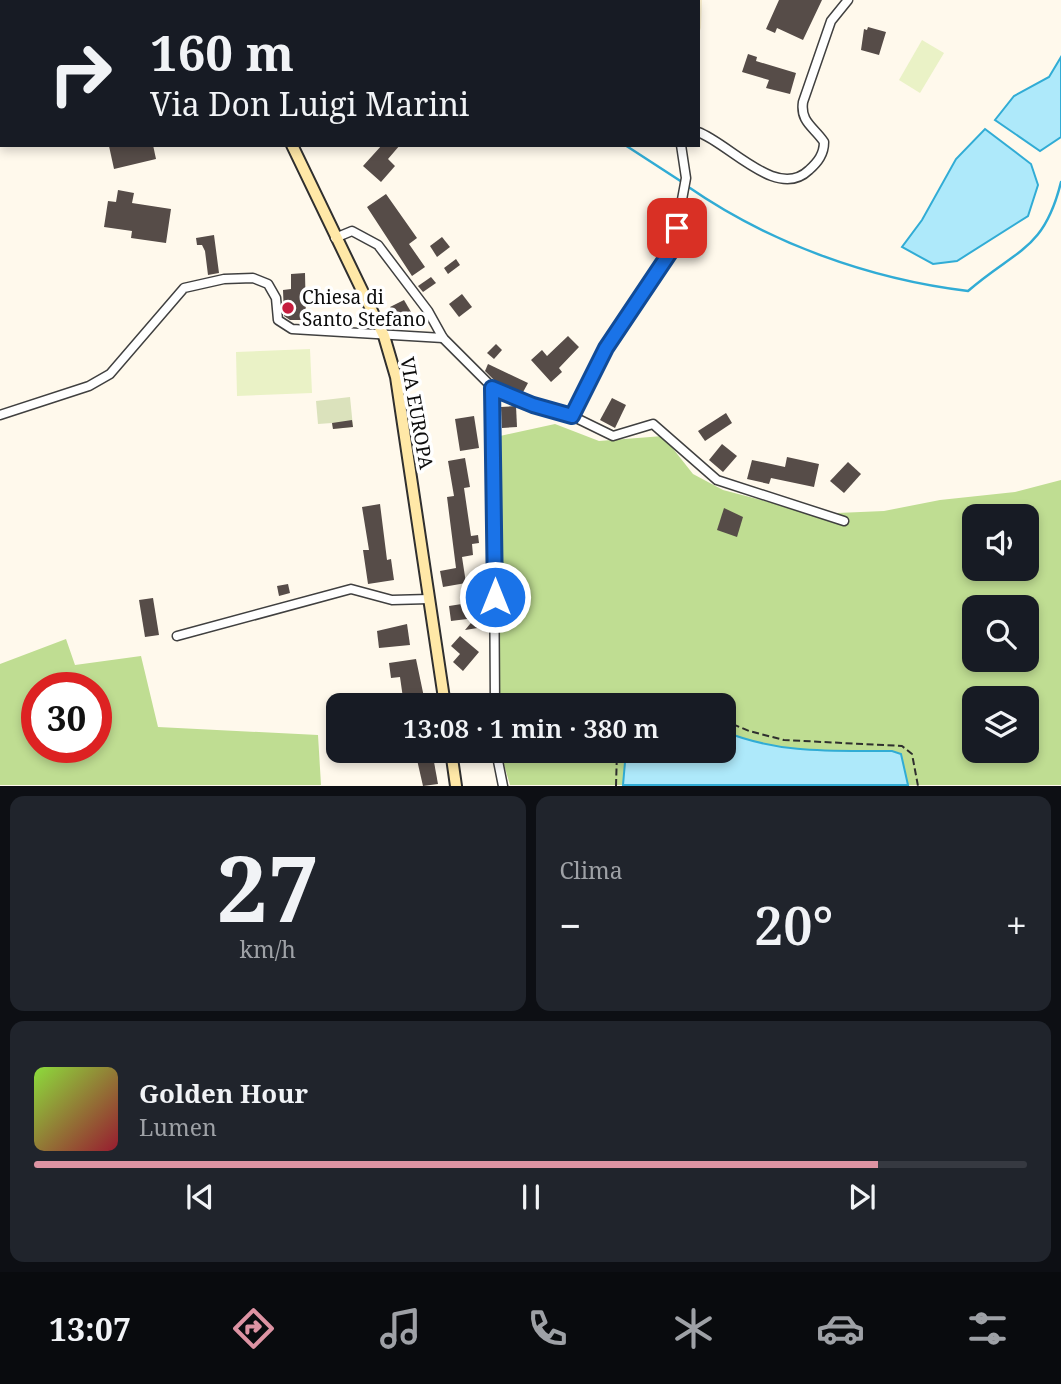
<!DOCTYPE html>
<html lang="it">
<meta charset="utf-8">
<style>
:root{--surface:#171b24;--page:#20242c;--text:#f1f3f6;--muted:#9ea1a6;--line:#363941;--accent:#dd93a3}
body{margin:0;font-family:"Noto Serif",serif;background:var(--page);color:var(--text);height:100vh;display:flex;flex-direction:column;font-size:26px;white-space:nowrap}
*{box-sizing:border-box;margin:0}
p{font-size:23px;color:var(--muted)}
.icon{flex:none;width:38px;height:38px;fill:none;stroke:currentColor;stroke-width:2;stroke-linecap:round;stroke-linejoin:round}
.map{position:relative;height:786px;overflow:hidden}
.sheet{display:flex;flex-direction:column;gap:10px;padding:10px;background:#0d0f14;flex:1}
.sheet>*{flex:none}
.guide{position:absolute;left:0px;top:0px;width:700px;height:147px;box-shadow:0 4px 10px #0003;background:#171b24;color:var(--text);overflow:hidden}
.buttons{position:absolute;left:962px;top:504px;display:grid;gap:14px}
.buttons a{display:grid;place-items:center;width:77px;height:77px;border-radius:14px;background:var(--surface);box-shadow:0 4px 10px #0003;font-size:35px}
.speed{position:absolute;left:21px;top:672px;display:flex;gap:14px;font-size:35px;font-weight:700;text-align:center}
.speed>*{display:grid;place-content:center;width:91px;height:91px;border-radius:50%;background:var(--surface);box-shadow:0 4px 10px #0003;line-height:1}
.speed .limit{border:10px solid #d22;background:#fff;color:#111}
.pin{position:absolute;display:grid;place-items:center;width:60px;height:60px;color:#fff;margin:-30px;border-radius:14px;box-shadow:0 4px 10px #0006}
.me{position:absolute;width:77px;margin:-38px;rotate:0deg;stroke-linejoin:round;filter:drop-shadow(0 0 5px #0008)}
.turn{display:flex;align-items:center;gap:24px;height:147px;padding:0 35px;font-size:32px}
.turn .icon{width:91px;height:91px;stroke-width:2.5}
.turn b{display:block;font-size:49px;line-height:60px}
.big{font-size:52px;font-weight:600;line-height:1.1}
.sheet .tile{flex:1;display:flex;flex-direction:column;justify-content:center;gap:10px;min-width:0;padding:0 24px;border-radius:14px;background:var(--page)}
.sheet .dial{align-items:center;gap:0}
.dial b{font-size:91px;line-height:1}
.song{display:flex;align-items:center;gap:21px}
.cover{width:84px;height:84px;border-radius:10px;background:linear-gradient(135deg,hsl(90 70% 55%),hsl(350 70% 35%))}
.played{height:7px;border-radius:4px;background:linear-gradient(90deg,var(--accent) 85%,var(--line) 85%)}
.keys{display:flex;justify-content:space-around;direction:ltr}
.heat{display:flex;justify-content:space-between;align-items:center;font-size:38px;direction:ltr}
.sheet .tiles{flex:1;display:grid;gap:10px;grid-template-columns:1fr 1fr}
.tile:last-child{grid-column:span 2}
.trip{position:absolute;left:326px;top:693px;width:410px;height:70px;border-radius:14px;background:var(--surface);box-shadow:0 4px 10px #0003;font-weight:600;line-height:70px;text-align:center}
.tab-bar{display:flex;height:112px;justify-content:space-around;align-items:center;background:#090b0e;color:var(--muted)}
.tab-bar .icon{width:49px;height:49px}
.tab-bar .active{color:var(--accent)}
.tab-bar b{font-size:32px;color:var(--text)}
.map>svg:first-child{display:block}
.farmland{fill:#f7eccb}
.forest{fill:#bfdd92;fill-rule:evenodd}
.cemetery{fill:#dbe2bc}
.pitch{fill:#eaf2c6}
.water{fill:#aee9fa;stroke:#31acd5;stroke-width:2}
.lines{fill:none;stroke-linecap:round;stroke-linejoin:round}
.stream{stroke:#31acd5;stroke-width:2.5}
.building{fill:#564c48}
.street-casing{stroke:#404040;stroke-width:11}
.secondary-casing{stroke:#2f2f2f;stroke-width:14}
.path{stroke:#2f2f2f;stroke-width:2;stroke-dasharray:7 3.5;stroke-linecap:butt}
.street{stroke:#fff;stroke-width:8}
.secondary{stroke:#ffe8a7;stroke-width:10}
.route-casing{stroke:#114b97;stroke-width:18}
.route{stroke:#1a73e8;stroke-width:12}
.poi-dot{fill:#c51d3e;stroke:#fff;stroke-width:2.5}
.labels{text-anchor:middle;stroke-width:7;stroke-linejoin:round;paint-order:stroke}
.poi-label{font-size:19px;fill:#0d0d0d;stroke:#fff;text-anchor:start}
.street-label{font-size:19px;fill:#0d0d0d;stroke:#fff}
</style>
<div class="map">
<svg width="1061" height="786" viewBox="0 0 1061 786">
<rect width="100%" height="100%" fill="#fff9ec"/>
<polygon class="farmland" points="574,0 702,0 701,28 698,35 698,2"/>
<g class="forest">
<path d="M555 424 599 441 663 436 693 474 723 490 814 514 884 511 940 500 1015 492 1061 480V785H510L500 751H723V705H500V436ZM975 516H1027V569H975ZM975 607H1027V660H975ZM975 698H1027V751H975Z"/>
<path d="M66 639 75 665 141 656 158 727 318 735 321 785H0V664ZM37 688H96V747H37Z"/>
</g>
<polygon class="cemetery" points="350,397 353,427 333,429 332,423 318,424 316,401"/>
<g class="pitch">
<polygon points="922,40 944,53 920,93 899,80"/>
<polygon points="310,349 312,393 237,396 236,352"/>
</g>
<g class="water">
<polygon points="1061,57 1061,137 1040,151 995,120 1014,96 1049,77"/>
<polygon points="985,129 1031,164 1038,185 1028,216 957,261 933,264 902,247 922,220 956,159"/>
<path d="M723 731C779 754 832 751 892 751L901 754 908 785H623L626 751H723Z"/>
</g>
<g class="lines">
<g class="stream">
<polyline points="475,0 476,2"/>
<polyline points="625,145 682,182"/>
<path d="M687 186C769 243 869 279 968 291 1016 249 1044 251 1061 182"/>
</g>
</g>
<g class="building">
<polygon points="779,0 822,0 803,40 777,28 775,33 766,29"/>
<polygon points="868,27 886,32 879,55 861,50 864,29 867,30"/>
<polygon points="748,54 757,57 756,61 796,73 790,94 766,88 769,80 742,72"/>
<polygon points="153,145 156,159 114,169 109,146"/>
<polygon points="382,145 400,145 388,159 395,166 381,182 363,166"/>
<polygon points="118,190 134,193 132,203 171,209 166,243 131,238 132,231 104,227 108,201 116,202"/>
<polygon points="386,194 417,238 409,244 425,267 412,276 367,207"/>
<polygon points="214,235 219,273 208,275 205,251 202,245 197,245 196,238"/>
<polygon points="442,237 450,247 437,257 430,246"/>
<polygon points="456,259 460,265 448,274 444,268"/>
<polygon points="305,273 306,320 290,320 284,316 283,290 291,289 291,274"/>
<polygon points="431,277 436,283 423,292 418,286"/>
<polygon points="462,294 472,307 459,317 449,304"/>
<polygon points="404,300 414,317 400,325 390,307"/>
<polygon points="568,336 579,347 559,368 562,372 551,382 531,360 542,350 547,356"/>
<polygon points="496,344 502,350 494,359 487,353"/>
<polygon points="488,364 528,383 522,394 497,383 485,371"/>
<polygon points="612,398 626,405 615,428 600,420"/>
<polygon points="516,406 517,427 502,428 501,407"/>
<polygon points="726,413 732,423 705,441 698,431"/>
<polygon points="474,416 479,448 460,451 455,419"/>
<polygon points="352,420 353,427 333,429 332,423"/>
<polygon points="722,444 737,456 723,472 709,460"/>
<polygon points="787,457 819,464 814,487 771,478 769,484 747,479 752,460 785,467"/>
<polygon points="465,458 470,487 464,488 471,536 478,535 479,543 472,544 473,555 462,557 466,583 443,587 440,571 456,568 447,497 454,496 448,461"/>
<polygon points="848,462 861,474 844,493 830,481"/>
<polygon points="380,504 387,560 391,559 394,580 368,584 363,550 369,550 362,507"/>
<polygon points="724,508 743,517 737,537 717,530"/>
<polygon points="288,584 290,593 279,596 277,586"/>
<polygon points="153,598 159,635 145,637 139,600"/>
<polygon points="481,601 484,627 465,630 475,618 451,621 449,606"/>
<polygon points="407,624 410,645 379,648 377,631"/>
<polygon points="460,636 479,652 463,671 453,662 460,654 451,646"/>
<polygon points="416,659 425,702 404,705 400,677 391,678 389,663"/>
<polygon points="415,751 432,751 438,784 423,786"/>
</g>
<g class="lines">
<defs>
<g id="street">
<polyline points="0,8 2,5"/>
<path d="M698 132C729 143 777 201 809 170 818 162 824 154 824 142 814 127 800 122 803 102L831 21 848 0"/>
<polyline points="335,238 352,231 378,245 428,311 443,338 493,388 533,406 572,416 613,436 653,424 717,480 844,521"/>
<polyline points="493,388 495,705"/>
<polyline points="0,415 89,386 110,374 184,288 224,279 253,278 268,284 276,298 278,320 292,329 443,338"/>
<polyline points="572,416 606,348 673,248 686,178 681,145"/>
<polyline points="177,636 351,589 392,600 429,599"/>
<polyline points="496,751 503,786"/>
</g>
<g id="secondary">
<polyline points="237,0 237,2"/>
<polyline points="292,145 384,336 396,377 445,705"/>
<polyline points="451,751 456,786"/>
</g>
</defs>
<use href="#street" class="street-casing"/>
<use href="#secondary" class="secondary-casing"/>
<g class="path">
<polyline points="645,705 665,699 696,705"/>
<polyline points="723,720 749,731 784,740 902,746 912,754 918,786"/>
<polyline points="616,786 617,751"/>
</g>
<use href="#street" class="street"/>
<use href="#secondary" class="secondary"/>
</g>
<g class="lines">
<defs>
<polyline id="route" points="495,597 492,388 533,405 572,416 606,348 673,248 677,228"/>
</defs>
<use href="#route" class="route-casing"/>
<use href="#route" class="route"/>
</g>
<circle class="poi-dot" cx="288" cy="308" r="7"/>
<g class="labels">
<g class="poi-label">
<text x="302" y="304">Chiesa di<tspan x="302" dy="22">Santo Stefano</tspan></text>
</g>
<g class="street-label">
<text transform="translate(417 413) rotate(80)" y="7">VIA EUROPA</text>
</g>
</g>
</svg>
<div class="buttons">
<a><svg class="icon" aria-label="sound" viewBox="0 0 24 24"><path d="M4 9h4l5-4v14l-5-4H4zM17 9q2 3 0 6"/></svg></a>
<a><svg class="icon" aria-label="search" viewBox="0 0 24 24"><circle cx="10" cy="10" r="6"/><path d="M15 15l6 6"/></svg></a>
<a><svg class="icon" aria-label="layers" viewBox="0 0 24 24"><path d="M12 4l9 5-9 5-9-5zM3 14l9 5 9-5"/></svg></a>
</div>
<div class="speed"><div class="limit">30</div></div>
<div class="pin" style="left:677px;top:228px;background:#d93025"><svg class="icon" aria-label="arrive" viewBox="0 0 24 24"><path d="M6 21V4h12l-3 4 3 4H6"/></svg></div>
<svg class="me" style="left:495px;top:597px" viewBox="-20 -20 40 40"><circle r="17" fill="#1a73e8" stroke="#fff" stroke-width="3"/><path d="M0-11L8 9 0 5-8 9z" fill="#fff"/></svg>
<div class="trip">13:08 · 1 min · 380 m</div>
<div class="guide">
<div class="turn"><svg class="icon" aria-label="right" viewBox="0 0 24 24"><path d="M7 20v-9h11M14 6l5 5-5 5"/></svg><div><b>160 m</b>Via Don Luigi Marini</div></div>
</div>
</div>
<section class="sheet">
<div class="tiles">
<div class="tile dial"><b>27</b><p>km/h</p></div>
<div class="tile"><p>Clima</p>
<div class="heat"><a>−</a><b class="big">20°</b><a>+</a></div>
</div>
<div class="tile">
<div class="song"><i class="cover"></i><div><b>Golden Hour</b><p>Lumen</p></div></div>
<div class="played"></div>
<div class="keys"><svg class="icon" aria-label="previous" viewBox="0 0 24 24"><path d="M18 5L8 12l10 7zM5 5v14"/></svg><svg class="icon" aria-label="pause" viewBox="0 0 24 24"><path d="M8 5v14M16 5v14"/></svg><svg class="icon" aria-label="next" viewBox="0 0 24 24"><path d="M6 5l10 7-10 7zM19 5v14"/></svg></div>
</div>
</div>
</section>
<nav class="tab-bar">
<b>13:07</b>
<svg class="icon active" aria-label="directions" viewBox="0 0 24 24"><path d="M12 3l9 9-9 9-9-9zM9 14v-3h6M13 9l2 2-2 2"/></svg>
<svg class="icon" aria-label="music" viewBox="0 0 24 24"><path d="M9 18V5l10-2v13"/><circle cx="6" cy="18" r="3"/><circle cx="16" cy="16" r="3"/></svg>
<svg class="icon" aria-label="phone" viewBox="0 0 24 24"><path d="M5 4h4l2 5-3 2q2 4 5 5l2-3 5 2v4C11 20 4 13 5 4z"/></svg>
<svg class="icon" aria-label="climate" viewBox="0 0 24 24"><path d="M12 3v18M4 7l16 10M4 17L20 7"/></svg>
<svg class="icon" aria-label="car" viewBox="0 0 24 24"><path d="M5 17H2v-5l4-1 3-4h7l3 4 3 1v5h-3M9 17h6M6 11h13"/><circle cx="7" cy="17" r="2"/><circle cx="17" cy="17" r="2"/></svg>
<svg class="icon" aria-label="filters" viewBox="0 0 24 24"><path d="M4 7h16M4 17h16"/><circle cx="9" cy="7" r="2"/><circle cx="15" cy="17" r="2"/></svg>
</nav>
